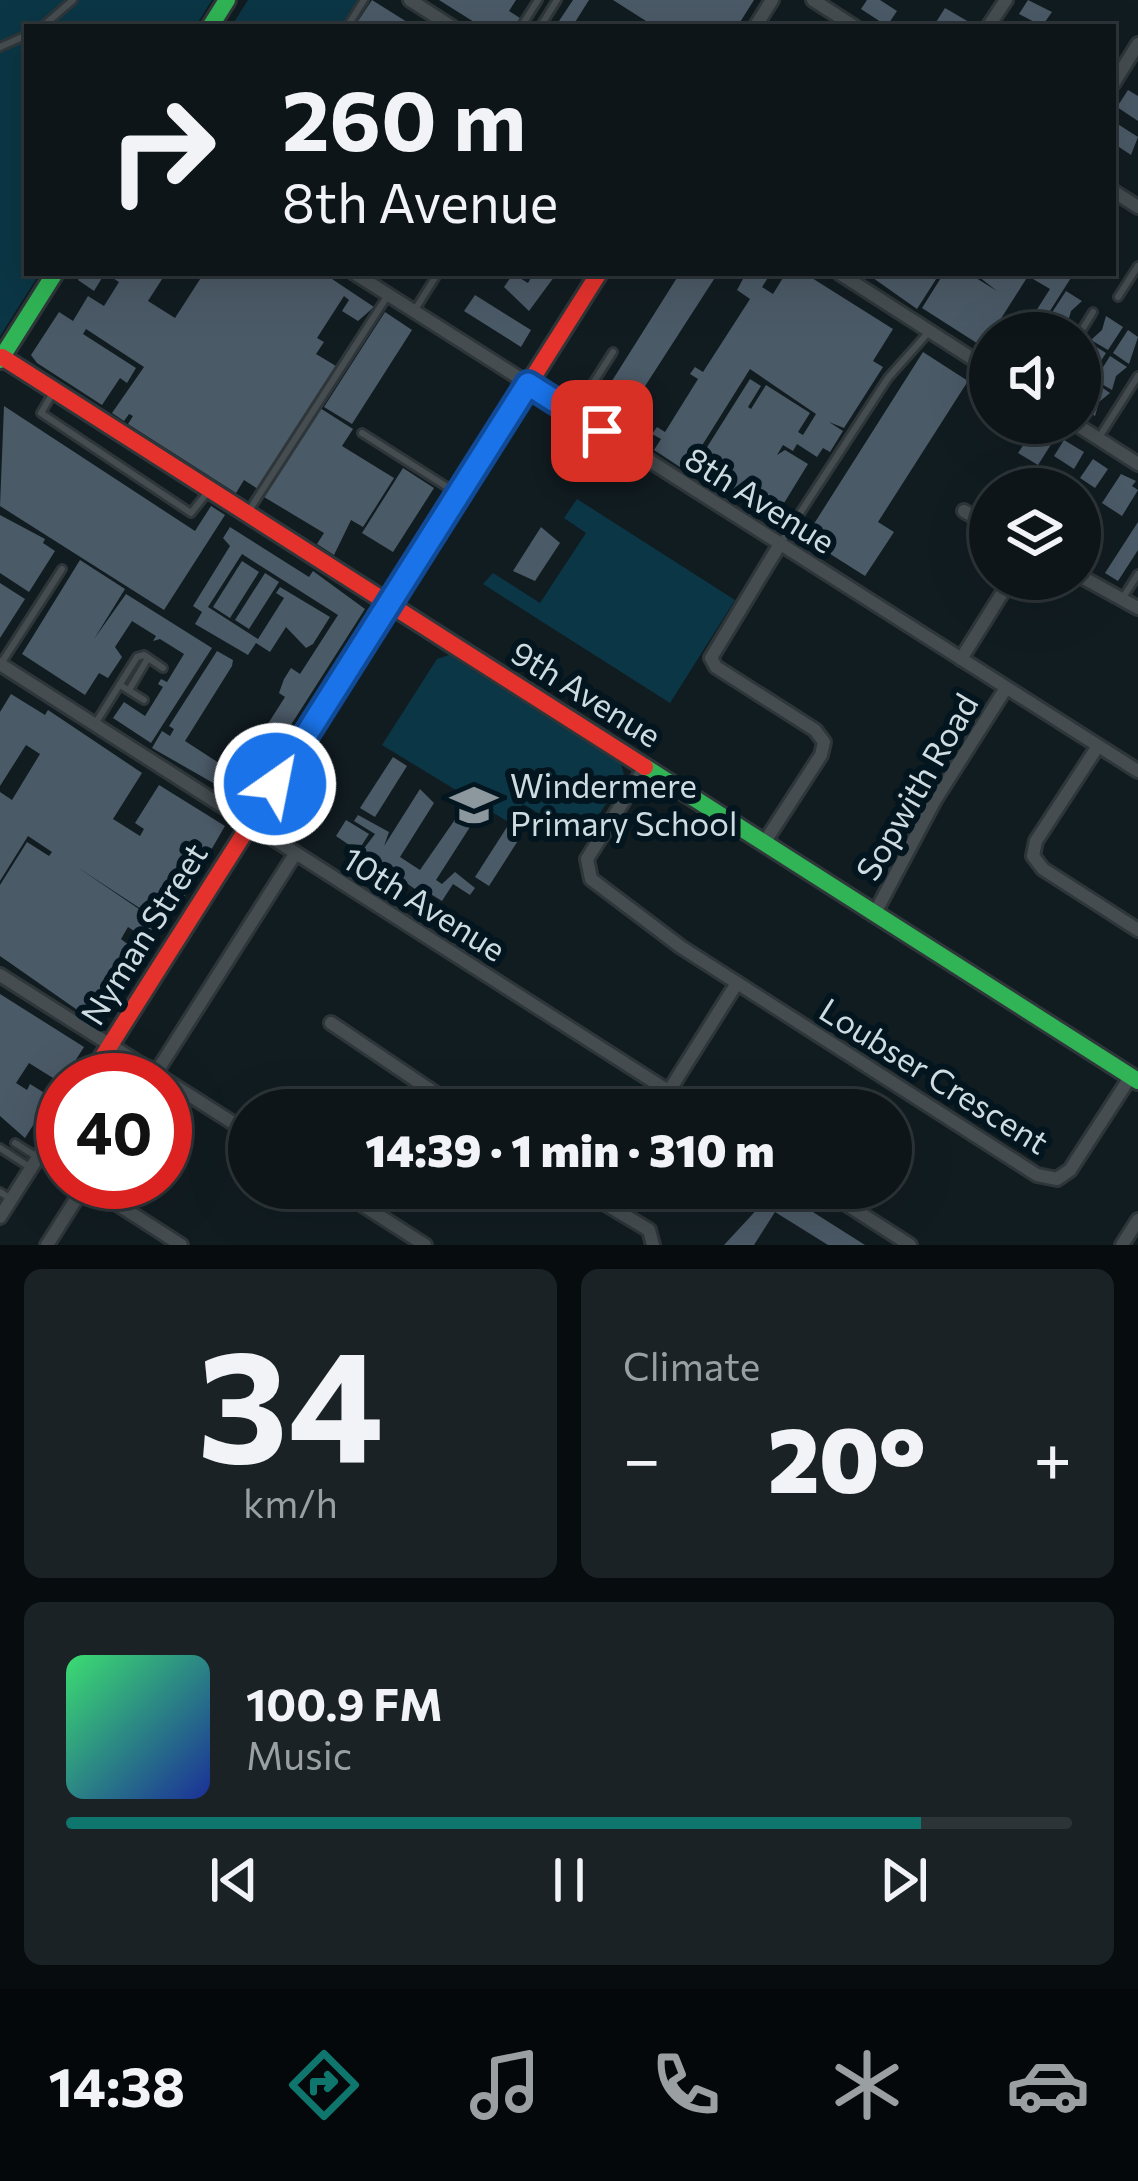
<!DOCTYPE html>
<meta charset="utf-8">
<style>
:root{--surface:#0d1519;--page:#1b2226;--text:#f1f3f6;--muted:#9a9fa2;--line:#2d3438;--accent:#0f766e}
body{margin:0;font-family:Commissioner,sans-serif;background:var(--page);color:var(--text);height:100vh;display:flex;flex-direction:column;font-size:45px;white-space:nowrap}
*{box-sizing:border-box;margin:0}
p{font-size:39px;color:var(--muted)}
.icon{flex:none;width:66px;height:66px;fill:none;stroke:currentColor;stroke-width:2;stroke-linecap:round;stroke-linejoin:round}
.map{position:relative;height:1245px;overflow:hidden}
.drawer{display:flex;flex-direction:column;gap:24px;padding:24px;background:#070c0e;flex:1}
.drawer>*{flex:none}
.top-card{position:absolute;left:24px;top:24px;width:1092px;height:252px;border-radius:0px;box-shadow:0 12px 48px #0002,0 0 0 3px var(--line);background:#0d1519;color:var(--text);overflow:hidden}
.buttons{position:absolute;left:969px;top:312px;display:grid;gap:24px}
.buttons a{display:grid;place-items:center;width:132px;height:132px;border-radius:50%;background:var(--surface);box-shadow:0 12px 48px #0002,0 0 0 3px var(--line);font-size:60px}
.speed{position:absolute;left:36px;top:1053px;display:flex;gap:24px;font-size:60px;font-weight:700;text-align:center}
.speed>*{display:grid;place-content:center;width:156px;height:156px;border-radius:50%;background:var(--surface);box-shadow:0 12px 48px #0002,0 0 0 3px var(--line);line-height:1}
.speed .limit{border:18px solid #d22;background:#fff;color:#111}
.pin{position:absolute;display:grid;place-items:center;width:102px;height:102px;color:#fff;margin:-51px;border-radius:24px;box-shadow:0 6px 18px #0006}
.me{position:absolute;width:132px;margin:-66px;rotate:33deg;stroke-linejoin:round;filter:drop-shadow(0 0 9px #0008)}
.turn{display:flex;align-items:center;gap:42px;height:252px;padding:0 60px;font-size:54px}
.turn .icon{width:156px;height:156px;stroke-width:2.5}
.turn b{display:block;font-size:84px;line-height:102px}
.big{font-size:90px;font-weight:800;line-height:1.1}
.drawer .card{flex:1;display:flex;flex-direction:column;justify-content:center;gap:18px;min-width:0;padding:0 42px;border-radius:18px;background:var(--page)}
.drawer .dial{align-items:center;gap:0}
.dial b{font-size:156px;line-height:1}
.song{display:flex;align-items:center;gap:36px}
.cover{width:144px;height:144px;border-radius:18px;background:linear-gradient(135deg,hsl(140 70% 55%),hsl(230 70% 35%))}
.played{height:12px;border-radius:6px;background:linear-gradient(90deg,var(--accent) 85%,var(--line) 85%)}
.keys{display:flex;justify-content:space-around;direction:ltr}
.heat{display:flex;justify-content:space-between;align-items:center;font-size:66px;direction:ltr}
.drawer .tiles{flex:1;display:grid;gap:24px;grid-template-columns:1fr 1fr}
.card:last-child{grid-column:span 2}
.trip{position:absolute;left:228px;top:1089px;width:684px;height:120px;border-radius:60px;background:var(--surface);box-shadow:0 12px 48px #0002,0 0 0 3px var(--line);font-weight:800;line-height:120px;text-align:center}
.tabs{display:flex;height:192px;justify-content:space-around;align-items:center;background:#05080a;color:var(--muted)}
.tabs .icon{width:84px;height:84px}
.tabs .on{color:var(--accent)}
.tabs b{font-size:54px;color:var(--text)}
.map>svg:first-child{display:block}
.green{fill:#0b3645}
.building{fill:#4b5a67}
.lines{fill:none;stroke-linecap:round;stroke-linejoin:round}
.lane-casing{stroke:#2e363a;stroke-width:12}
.street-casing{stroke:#2e363a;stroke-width:18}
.fast-casing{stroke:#2e363a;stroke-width:22}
.jam-casing{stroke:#2e363a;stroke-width:22}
.lane{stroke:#454d51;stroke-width:6}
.street{stroke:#454d51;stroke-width:12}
.fast{stroke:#30b455;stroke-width:16}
.jam{stroke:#e5322d;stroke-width:16}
.route-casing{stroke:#114b97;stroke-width:30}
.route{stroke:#1a73e8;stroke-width:21}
.labels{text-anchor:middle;stroke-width:12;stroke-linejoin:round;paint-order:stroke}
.street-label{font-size:33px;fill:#cedbe1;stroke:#03161f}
.poi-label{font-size:33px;fill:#cedbe1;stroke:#03161f;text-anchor:start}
</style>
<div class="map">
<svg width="1138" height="1245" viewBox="0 0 1138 1245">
<rect width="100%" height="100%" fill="#111c21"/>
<g class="green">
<polygon points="0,0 212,0 195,27 27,27 27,273 40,273 0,336"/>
<polygon points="248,0 357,0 340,27 231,27"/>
<polygon points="577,499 735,600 670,703 483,584 493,573 540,603 586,533 564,518"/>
<polygon points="449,655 621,764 624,775 583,840 523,804 510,823 382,745 437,659"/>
</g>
<g class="building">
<polygon points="372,0 415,27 361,27 356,24"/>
<polygon points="439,0 516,0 509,11 520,18 514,27 482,27"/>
<polygon points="573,0 589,0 572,27 555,27"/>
<polygon points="613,0 754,0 737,27 643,27 646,21"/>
<polygon points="867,0 880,0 897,11 887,26 861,9"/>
<polygon points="1028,0 1052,12 1042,26 1019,14"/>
<polygon points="945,8 969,22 966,27 933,27"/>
<polygon points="1128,90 1138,96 1138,121 1117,107"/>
<polygon points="1113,121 1138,137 1131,155 1113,143"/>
<polygon points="82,273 166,273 148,301 175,318 204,273 323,273 374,307 358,321 342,311 349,300 344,296 317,338 324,342 316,354 336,366 258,489 244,480 236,493 128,424 133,416 129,414 124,421 112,413 144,367 86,329 83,334 136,368 127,383 120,378 102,405 37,363 31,355 59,312 73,321 88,296 104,306 119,282 105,273 94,291 78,280"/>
<polygon points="534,273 557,273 529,311 504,287 513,274 528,283"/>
<polygon points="680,273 718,273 618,428 602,417 605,407 598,403"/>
<polygon points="733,273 771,273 762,287 773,294 786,273 804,273 893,329 873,361 883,367 844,428 829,422 843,431 830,452 823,448 817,457 797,444 793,451 783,445 777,455 785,450 808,464 773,521 692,471 750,379 761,386 748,407 751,409 766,385 810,413 798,432 803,435 816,414 750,369 686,471 654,450 661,439 652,434 657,427 665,432 698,379 690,374 695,367 703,372 750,299 737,290 743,279"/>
<polygon points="866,273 940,273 917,309"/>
<polygon points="944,273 968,273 997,291 974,273 1074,273 1036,333 1022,333 1050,289 1028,276 983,347 922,308"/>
<polygon points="1066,291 1082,301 1071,311 1067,325 1051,314"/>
<polygon points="475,295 531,330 521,347 464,311"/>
<polygon points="385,312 412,330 352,424 324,407"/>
<polygon points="1106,316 1123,327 1108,350 1091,340 1102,330"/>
<polygon points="1128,330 1138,337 1129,364 1113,353"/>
<polygon points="1090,343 1106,353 1091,376 1080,369"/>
<polygon points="923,352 968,381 878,522 894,532 865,576 805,538"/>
<polygon points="1110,356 1127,367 1116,376 1112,390 1095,380"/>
<polygon points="1094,382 1110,393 1099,402 1095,416 1080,407"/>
<polygon points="4,406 195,531 211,506 225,515 164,610 0,506"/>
<polygon points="320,408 353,429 342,446 394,478 363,527 351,520 334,555 317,544 324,533 264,497"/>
<polygon points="1038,423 1057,435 1038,465 1018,453"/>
<polygon points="1064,440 1084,452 1074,469 1054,456"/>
<polygon points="1093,459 1108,469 1095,488 1080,478"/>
<polygon points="403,468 434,488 393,552 362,533"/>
<polygon points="1121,474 1136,481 1132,486 1138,490 1122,516 1102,503"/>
<polygon points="0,515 45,539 43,543 55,551 29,592 0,573"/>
<polygon points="1138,522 1138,550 1118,581 1105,573"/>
<polygon points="230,527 309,577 313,571 365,609 243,800 152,748 162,731 170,736 174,729 169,726 217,651 233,660 232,666 185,741 236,774 285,697 279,693 284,679 291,668 300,674 338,615 242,554 208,607 258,639 284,598 276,593 280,587 330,617 313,644 306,648 286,627 270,652 256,643 248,655 195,624 202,612 193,606 230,546 223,538"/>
<polygon points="541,527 560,543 535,581 513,571"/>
<polygon points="80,560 125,589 94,639 126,594 212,648 151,743 113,718 124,702 145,716 163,687 158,684 161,679 167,682 184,654 160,639 153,641 156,636 132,621 115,647 122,657 108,678 99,673 85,695 22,654"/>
<polygon points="242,561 259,572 230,618 213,607"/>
<polygon points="265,573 279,582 249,629 235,620"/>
<polygon points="0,583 25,599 0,638"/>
<polygon points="11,694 45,715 48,710 142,773 113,819 140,836 144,829 135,823 159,785 225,826 167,926 77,867 164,926 153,943 128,927 121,939 140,954 96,1023 0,956 0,885 27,842 49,856 52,852 28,836 0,881 0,792 12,800 40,754 26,745 0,786 0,712"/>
<polygon points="393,757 407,766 375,817 360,808"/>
<polygon points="420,789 434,803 400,857 420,870 463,808 477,816 436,880 442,884 455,872 475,888 470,895 453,884 442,901 429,893 426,897 362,851 375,834 354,821 358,815 389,832 384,846"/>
<polygon points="346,820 369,834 358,851 336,836"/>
<polygon points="507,827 521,836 489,886 475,877"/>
<polygon points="0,994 84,1047 61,1083 29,1063 16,1083 27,1090 30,1084 51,1097 25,1138 0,1116"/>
<polygon points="747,1188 775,1188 865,1245 828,1245 775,1212 754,1245 724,1245 762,1204 744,1192"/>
</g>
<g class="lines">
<defs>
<g id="lane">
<polyline points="42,27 73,0"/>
<polyline points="347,27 364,0"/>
<polyline points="521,27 538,0"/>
<polyline points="540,27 557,0"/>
<polyline points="0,47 27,35"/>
<polyline points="1118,297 1138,266"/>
<polyline points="416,308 438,273"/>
<polyline points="1080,333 1093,312"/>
<polyline points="54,391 41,413 191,513 207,493"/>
<polyline points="576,410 613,352"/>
<polyline points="362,433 455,492"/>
<polyline points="1098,439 1138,376"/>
<polyline points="250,509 388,295"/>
<polyline points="780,544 888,378 927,334"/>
<polyline points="1124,596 1138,574"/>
<polyline points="2,662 62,569"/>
<polyline points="120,685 144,700"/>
<polyline points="129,690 148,658"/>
<polyline points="95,724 137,657 144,655 163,668"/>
<polyline points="15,1143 37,1157"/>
<polyline points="0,1148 31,1168"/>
<polyline points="0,1192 11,1199"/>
</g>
<g id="street">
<polyline points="410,0 452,27"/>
<polyline points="813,0 855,27"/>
<polyline points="755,27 772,0"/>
<polyline points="988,27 1006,0"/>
<polyline points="1113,84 1138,44"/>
<polyline points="1113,191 1138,207"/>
<polyline points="354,273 1138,771"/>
<polyline points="839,273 990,370"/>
<polyline points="1074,423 1138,464"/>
<polyline points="964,511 990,526"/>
<polyline points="1080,576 1138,608"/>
<polyline points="961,659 1011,579"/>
<polyline points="0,664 698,1110"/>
<polyline points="1098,746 1036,841 1033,856 1043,869 1138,930"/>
<polyline points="645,767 587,859 591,879 681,947 1037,1175 1057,1179 1070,1170 1131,1076"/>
<polyline points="764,843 821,755 824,742 815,730 716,667 711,658 780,544"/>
<polyline points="875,913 935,800 1006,688"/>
<polyline points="0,975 249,1133"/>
<polyline points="331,1023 460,1110"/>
<polyline points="154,1076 295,854"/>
<polyline points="669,1091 737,983"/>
<polyline points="416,1110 429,1089"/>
<polyline points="86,1184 181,1245"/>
<polyline points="336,1188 425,1245"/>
<polyline points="579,1188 649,1230 653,1245"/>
<polyline points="821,1188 910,1245"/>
<polyline points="619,1212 634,1188"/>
<polyline points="0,1217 63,1118"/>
<polyline points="47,1245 87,1182"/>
<polyline points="1122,1245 1138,1220"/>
</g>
<g id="fast">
<polyline points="210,27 227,0"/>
<polyline points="0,360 55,273"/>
<polyline points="645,767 1138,1081"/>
</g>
<g id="jam">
<polyline points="2,357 645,767"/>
<polyline points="88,1080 599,273"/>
</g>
</defs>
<use href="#lane" class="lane-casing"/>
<use href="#street" class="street-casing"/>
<use href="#fast" class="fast-casing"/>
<use href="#jam" class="jam-casing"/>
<use href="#lane" class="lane"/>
<use href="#street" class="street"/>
<use href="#fast" class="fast"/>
<use href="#jam" class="jam"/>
</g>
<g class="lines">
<defs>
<polyline id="route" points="275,784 528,384 602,431"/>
</defs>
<use href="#route" class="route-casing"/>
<use href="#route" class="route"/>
</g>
<defs>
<symbol id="school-bare" viewBox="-9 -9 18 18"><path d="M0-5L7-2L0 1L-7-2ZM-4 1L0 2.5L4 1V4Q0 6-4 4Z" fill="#8c989e" stroke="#03161f" stroke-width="2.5" paint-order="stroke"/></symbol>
</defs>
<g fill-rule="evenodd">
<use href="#school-bare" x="441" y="772" width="66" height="66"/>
</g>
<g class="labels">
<g class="street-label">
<text transform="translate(760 500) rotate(32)" y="12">8th Avenue</text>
<text transform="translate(586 694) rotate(32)" y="12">9th Avenue</text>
<text transform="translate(917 787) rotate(-60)" y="12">Sopwith Road</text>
<text transform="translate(424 904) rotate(32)" y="12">10th Avenue</text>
<text transform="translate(144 934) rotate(-58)" y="12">Nyman Street</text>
<text transform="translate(934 1076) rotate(32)" y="12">Loubser Crescent</text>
</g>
<g class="poi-label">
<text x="510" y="798">Windermere<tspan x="510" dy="38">Primary School</tspan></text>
</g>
</g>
</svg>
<div class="buttons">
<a><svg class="icon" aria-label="sound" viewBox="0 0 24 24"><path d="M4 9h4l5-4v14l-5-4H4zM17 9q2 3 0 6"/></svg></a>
<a><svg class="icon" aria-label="layers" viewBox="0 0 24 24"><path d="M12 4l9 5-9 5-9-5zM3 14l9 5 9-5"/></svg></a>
</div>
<div class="speed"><div class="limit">40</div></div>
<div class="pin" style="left:602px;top:431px;background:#d93025"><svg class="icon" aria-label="arrive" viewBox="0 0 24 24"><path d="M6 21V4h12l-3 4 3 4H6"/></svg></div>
<svg class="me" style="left:275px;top:784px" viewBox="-20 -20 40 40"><circle r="17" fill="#1a73e8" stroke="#fff" stroke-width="3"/><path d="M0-11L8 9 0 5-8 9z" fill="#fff"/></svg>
<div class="trip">14:39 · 1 min · 310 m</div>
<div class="top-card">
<div class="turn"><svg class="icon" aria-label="right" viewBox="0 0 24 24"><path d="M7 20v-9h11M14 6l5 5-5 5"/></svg><div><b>260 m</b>8th Avenue</div></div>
</div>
</div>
<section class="drawer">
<div class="tiles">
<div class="card dial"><b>34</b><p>km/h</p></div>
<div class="card"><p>Climate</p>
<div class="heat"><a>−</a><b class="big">20°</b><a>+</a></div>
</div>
<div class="card">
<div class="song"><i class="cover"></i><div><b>100.9 FM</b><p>Music</p></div></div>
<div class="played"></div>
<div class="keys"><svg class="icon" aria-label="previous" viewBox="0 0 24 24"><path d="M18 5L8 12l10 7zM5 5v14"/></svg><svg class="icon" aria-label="pause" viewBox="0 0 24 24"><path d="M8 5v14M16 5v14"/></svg><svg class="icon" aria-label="next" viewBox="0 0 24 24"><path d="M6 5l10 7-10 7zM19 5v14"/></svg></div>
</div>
</div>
</section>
<nav class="tabs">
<b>14:38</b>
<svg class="icon on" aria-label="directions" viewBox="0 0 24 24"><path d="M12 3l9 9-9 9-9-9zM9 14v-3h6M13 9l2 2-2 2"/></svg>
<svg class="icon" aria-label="music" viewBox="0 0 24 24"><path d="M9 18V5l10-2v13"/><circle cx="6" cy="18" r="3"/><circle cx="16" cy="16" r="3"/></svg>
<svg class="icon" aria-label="phone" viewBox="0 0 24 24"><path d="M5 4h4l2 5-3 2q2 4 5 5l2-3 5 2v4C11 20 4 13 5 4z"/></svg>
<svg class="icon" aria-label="climate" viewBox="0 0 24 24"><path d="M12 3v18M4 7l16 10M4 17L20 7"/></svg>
<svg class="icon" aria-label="car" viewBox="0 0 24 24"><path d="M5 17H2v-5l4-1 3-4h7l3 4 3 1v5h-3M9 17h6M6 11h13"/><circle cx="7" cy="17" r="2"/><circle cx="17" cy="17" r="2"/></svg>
</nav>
